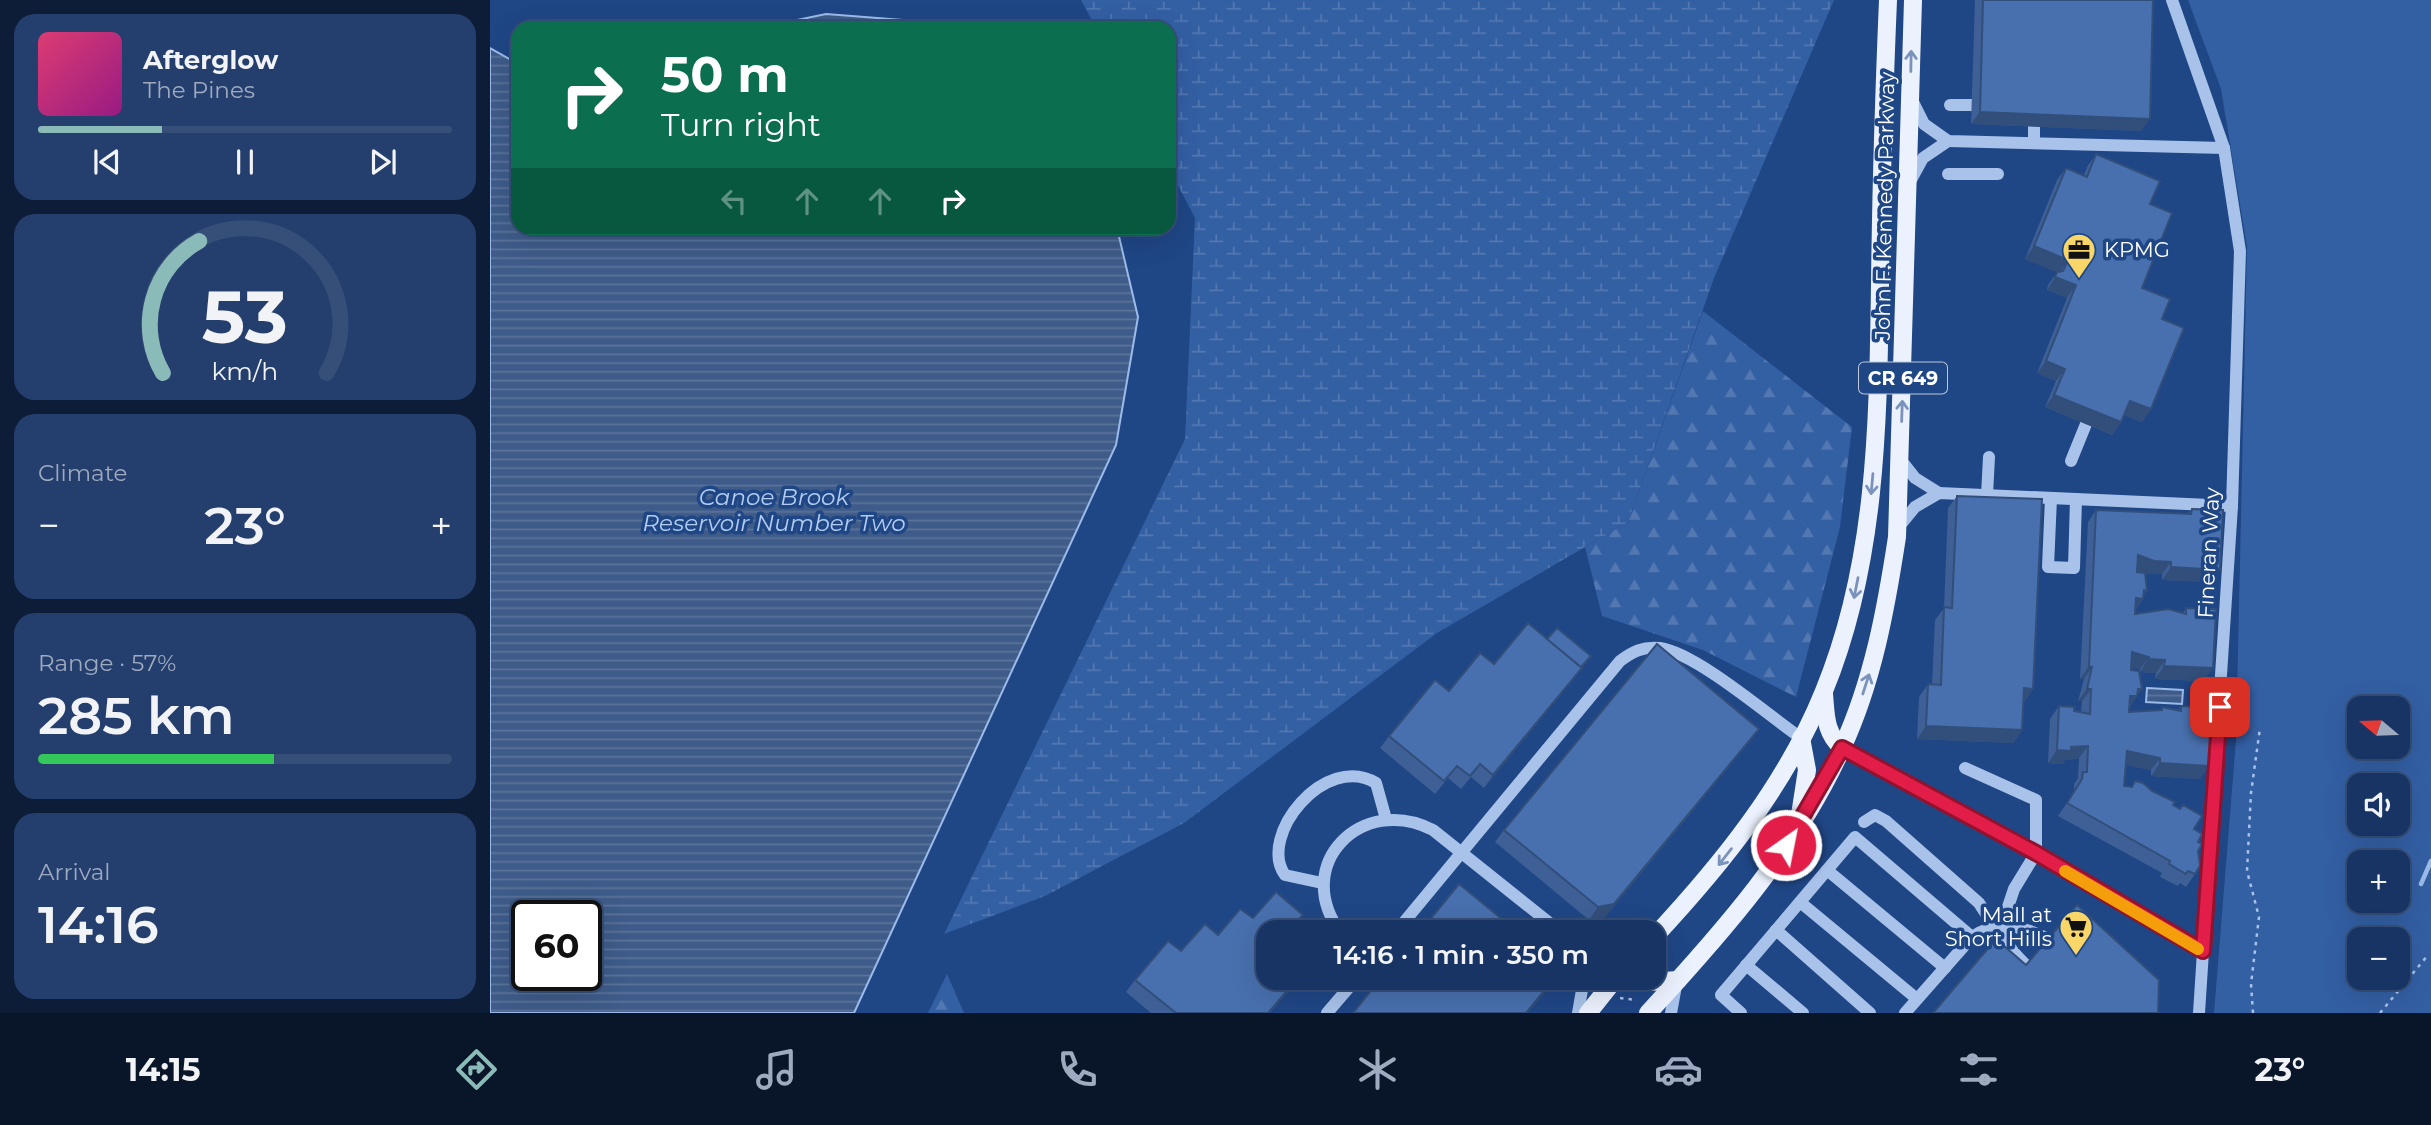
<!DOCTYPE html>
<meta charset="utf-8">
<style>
:root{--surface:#173464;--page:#243f6d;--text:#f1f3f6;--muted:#9eaabf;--line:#364f78;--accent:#8bbbb9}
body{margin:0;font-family:Montserrat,sans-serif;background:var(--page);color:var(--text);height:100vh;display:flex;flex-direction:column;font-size:26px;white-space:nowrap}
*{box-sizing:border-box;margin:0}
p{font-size:23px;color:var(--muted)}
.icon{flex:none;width:38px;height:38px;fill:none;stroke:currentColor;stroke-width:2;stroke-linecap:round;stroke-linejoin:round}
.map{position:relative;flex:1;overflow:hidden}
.sheet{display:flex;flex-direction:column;gap:14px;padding:14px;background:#0d1d37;width:490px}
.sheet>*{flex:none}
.banner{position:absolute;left:21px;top:21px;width:665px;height:214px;border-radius:21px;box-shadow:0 7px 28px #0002,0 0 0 2px var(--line);background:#0b6e4f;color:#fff;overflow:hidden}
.needle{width:46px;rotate:289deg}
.fabs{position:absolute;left:1857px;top:696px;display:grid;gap:14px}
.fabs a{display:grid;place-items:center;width:63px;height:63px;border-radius:14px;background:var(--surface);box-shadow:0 7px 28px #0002,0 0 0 2px var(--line);font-size:35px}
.speed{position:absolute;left:21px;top:900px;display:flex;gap:14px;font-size:35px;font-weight:700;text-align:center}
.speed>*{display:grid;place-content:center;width:91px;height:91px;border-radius:50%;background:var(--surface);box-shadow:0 7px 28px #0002,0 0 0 2px var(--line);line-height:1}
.speed .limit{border:4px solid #111;border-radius:10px;background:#fff;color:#111}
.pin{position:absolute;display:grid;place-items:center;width:60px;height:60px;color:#fff;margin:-30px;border-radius:14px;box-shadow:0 4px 10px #0006}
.me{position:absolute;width:77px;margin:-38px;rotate:33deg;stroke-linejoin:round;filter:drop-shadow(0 0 5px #0008)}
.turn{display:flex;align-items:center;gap:24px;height:147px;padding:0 35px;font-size:32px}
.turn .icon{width:91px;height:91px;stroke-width:2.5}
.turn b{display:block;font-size:49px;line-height:60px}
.lanes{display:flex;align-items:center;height:66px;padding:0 35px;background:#0003;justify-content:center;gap:35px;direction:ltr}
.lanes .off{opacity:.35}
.big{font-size:52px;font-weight:600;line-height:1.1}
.sheet .tile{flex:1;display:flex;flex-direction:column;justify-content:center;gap:10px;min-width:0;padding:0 24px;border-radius:21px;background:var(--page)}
.sheet .dial{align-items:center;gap:0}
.dial svg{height:182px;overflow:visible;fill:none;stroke:var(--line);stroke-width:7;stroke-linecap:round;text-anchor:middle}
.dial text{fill:var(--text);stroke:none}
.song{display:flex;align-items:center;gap:21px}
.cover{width:84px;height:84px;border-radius:10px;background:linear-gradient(135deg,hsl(340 70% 55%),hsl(310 70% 35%))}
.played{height:7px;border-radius:4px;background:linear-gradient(90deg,var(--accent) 30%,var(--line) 30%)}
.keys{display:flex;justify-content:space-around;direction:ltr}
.heat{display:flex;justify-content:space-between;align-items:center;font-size:38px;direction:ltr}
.charge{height:10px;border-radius:5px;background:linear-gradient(90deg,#34c759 57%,var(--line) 0)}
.trip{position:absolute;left:766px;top:920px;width:410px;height:70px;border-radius:21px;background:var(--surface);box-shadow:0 7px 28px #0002,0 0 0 2px var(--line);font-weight:600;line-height:70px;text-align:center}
.tab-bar{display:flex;height:112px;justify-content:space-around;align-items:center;background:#091528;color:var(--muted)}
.tab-bar .icon{width:49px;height:49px}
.tab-bar .active{color:var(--accent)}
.tab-bar b{font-size:32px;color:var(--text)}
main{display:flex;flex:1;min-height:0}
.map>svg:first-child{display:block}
.green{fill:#335fa3;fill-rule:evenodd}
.forest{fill:url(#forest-firs)}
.wetland{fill:url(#wetland-marsh)}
.water{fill:url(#water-rules);stroke:#9bbceb;stroke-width:2;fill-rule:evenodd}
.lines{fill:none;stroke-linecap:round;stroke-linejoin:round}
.stream{stroke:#9bbceb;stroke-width:4.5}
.path{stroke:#a8c2ea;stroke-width:2.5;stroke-dasharray:3.5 5;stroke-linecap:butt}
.minor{stroke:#a8c2ea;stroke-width:12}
.major{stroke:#ebf2fe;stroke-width:18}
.minor-bridge{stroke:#a8c2ea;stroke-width:12}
.wall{fill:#3e6096}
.shaded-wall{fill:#324e7a}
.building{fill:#4870ae;stroke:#324e7a;stroke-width:2}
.oneway{stroke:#7b93bb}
.route-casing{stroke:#92132f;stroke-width:18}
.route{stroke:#e11d48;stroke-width:12}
.slow{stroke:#f59e0b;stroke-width:12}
.labels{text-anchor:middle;stroke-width:7;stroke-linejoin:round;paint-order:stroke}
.shield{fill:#1f4685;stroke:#bcc8da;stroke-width:2}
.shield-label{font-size:19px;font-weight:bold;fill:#fff}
.street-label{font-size:21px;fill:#fff;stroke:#1f4685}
.poi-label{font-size:21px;fill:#fff;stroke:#1f4685;text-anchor:start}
.water-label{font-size:23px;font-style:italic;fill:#b3ccf1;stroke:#1f4685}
</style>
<main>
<section class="sheet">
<div class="tile">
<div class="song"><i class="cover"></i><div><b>Afterglow</b><p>The Pines</p></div></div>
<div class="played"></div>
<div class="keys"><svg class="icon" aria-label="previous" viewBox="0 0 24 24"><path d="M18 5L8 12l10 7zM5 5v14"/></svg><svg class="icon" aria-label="pause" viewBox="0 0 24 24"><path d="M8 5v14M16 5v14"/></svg><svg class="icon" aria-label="next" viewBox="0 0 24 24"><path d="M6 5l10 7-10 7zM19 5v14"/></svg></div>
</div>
<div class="tile dial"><svg viewBox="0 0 100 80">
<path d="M14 69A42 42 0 1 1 86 69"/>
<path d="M14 69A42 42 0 0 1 30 11" stroke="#8bbbb9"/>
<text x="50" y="56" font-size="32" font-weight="700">53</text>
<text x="50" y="72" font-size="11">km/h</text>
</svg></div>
<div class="tile"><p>Climate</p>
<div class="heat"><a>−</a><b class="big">23°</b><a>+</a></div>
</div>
<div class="tile"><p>Range · 57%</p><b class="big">285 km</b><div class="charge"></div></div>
<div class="tile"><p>Arrival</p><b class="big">14:16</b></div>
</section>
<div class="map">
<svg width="1941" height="1013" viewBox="0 0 1941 1013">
<defs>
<pattern id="forest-firs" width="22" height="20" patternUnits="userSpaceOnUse" patternTransform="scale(1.75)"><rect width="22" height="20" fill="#335fa3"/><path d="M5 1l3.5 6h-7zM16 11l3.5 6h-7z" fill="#5277b1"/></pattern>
<pattern id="wetland-marsh" width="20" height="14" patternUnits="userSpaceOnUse" patternTransform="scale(1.75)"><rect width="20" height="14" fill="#335fa3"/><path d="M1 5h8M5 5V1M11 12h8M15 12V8" fill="none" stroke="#5277b1"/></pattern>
<pattern id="water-rules" width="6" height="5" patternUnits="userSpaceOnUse" patternTransform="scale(1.75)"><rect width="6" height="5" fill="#3e5b89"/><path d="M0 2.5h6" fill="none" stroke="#5b749b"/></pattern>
</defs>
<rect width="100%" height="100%" fill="#1f4685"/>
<path class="green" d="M1698 0H1941V1013H1724L1746 740 1757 247 1731 89ZM1869 709H1908V747H1869ZM1869 786H1908V824H1869ZM1869 863H1908V901H1869ZM1869 940H1908V978H1869Z"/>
<g class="forest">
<polygon points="1213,311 1362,427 1350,527 1306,697 1213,650 1112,616 1095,547 1138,522"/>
<polygon points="457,974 474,1013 438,1013"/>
</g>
<polygon class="wetland" points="591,0 1344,0 1224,278 1138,522 947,633 694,823 555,896 454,934 695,439 705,218 679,168 679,28 606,28"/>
<g class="water">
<polygon points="336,14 413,20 436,28 268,28"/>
<path d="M0 48 28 64V228H627L648 317 626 445 364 1013H0ZM37 915H96V975H37Z"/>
<polygon points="1657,688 1693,690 1692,704 1656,702"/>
</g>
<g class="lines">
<polyline class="stream" points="1931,884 1941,861"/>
<g class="path">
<polyline points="1130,998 1147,1000"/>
<polyline points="1763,1013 1761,984 1769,917 1757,871 1761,793 1770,728"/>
<polyline points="1890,1013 1938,955"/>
</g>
<g class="minor">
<polyline points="1682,0 1734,148 1750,251 1742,506 1709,1013"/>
<polyline points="1422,100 1434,124 1458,141 1734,148"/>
<polyline points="1460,105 1482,105"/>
<polyline points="1544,143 1544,127"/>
<polyline points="1458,174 1508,174"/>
<polyline points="1421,180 1433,158 1458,141"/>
<polyline points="1410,459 1425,478 1449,493"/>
<polyline points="1581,461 1596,424"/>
<polyline points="1497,495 1499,457"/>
<polyline points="1561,498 1558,567 1584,568 1586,499"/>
<polyline points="1407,529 1425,507 1449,493 1742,506"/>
<polyline points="1352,748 1546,853 1713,951"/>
<polyline points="1475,768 1546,800 1546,853 1524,889 1518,907"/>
<polyline points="1374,822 1385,815 1396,821 1489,903 1503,925"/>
<polyline points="1337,870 1455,968"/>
<path d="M832 883 795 875C767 836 835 752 886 783L896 819"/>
<polyline points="1310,902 1427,999"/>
<polyline points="1286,930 1380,1013"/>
<path d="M851 933C800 865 872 793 943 830L1072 933"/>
<path d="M905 933 1130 661C1142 652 1153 646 1170 648 1206 653 1278 715 1311 738"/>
<path d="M1482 937C1516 914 1540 932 1573 945"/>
<polyline points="1256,965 1313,1013"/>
<polyline points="837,1013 867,978"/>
<polyline points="1088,1013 1092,990 1088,978"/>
<polyline points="1181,1013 1186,986"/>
<polyline points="1251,1013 1231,995 1365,837 1482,937 1415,1013"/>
</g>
<g class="major">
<path d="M1334 694C1336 717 1335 732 1352 748"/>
<polyline points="1310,815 1317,770 1311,738"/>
<path d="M1164 937C1232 864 1296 785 1334 691 1387 562 1388 422 1390 285 1391 190 1394 95 1398 0"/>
<polyline points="1136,978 1159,982 1188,980"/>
<polyline points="1098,1013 1126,978"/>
<path d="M1158 1013C1232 933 1307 848 1352 748 1383 681 1396 609 1407 537L1423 0"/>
</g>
<path class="minor-bridge" d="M1518 907C1510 938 1515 945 1537 966"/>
</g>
<g class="wall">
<polygon points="1485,0 1663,0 1651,131 1481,124"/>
<polygon points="1606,154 1660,204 1652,288 1672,319 1661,409 1652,422 1634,415 1631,422 1622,435 1555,407 1566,381 1547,373 1577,298 1557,290 1558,285 1567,272 1535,259 1567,180 1576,168 1594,175 1597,167"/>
<polygon points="1467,496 1543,689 1534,702 1533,702 1532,730 1523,743 1427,739 1429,697 1438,684 1442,685 1445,620 1454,608 1458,508"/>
<polygon points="1702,509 1730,570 1721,582 1672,580 1672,574 1655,573 1653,599 1645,611 1645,614 1693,613 1696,608 1714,681 1665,679 1666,673 1650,672 1650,669 1642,667 1647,696 1639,708 1639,712 1670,710 1672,707 1688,711 1691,706 1710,779 1661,776 1661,770 1636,765 1634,786 1642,787 1645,781 1662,791 1683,805 1704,829 1708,842 1705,874 1696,887 1690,883 1688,886 1670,877 1672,873 1568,816 1584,792 1584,784 1588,778 1589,758 1575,760 1573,764 1558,763 1560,719 1569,706 1591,712 1592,701 1588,701 1594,679 1590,679 1598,522 1606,510 1698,514"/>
<polygon points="1057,639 1101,656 1083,680 994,788 981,777 971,789 958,778 945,794 890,748 899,736 959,691 1004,664"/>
<polygon points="1269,729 1260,741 1115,917 1099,920 1005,842 1014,830"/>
<polygon points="813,915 802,930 779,978 810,978 780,1013 661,1013 636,992 645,980 691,951 763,918"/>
</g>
<g class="shaded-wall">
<polygon points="1490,112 1660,119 1651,131 1481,124"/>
<polygon points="1544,246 1578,260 1569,273 1535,259"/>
<polygon points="1565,277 1586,285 1577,298 1557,290"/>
<polygon points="1556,361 1575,369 1566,381 1547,373"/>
<polygon points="1564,395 1631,422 1622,435 1555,407"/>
<polygon points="1640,401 1661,409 1652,422 1631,414"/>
<polygon points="1648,555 1681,562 1672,574 1655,574 1639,568"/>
<polygon points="1681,567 1730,570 1721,582 1672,580"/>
<polygon points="1654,590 1657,591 1651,598 1653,599 1645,611 1646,598"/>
<polygon points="1642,652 1659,657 1650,669 1633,665"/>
<polygon points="1101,656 1083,680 994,788 1003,775"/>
<polygon points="1658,659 1675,660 1666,673 1650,672"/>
<polygon points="1599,666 1602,667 1594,679 1590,679"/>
<polygon points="1674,666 1723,668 1714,681 1665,679"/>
<polygon points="1534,688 1543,689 1534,702 1525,701"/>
<polygon points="1597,689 1601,689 1592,701 1588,701"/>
<polygon points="1648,689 1652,689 1639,709 1640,696"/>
<polygon points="1436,726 1532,730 1523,743 1427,739"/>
<polygon points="1269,729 1260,741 1115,917 1099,920 1108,907"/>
<polygon points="1598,746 1589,758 1575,760 1573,764 1558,763 1567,750"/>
<polygon points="1637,751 1670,758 1661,770 1628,764"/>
<polygon points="1670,763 1719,766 1710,779 1661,776"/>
<polygon points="808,978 810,978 780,1013 778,1013"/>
<polygon points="1063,980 1055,993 1038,1013 1036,1013"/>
</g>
<g class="building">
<polygon points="1493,0 1663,0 1660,119 1490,112"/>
<polygon points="1606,154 1670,181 1660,204 1682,213 1652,288 1680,299 1672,319 1694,328 1661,409 1640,401 1631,422 1564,395 1575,369 1556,361 1586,285 1565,277 1567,272 1573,271 1578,260 1544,246 1576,168 1597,177"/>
<polygon points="1467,496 1552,499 1543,689 1534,688 1532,730 1436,726 1438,684 1451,685 1454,607 1462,608"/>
<polygon points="1702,509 1733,510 1730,570 1681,567 1681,562 1664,561 1648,555 1647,572 1655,573 1657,591 1654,590 1653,599 1646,598 1645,614 1678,609 1696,614 1696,608 1726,609 1723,668 1674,666 1675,660 1658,659 1659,657 1642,652 1641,670 1649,671 1652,689 1648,689 1647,696 1640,696 1639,712 1672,710 1672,707 1691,711 1691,706 1723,707 1719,766 1670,763 1670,758 1637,751 1634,786 1642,787 1645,781 1653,783 1662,791 1685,802 1683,805 1690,809 1693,805 1712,816 1704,829 1712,834 1708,842 1712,844 1708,851 1710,866 1705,874 1698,871 1696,874 1679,864 1680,861 1577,803 1592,779 1593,772 1597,772 1598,746 1581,747 1581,751 1567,750 1569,706 1584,707 1584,711 1600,714 1601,689 1597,689 1602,667 1599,666 1606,510 1701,514"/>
<polygon points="1038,623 1092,668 1003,775 990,764 980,776 967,766 954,781 899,736 945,680 959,691 990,653 1004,664"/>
<polygon points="1067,628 1101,656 1091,667 1057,639"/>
<polygon points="1167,644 1269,729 1124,904 1108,907 1014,830"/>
<polygon points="969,884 1029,933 929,933"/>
<polygon points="786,892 813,915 800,928 805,933 779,933 779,978 808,978 778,1013 686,1013 645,980 678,941 691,951 715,924 728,935 750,909 763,918"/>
<polygon points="1587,905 1669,980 1668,1013 1443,1013 1506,939 1536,965"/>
<polygon points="891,978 1063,978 1063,980 1036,1013 863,1013"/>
</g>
<defs><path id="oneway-shaft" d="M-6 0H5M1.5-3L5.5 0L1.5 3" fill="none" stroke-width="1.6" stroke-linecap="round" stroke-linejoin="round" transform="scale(1.75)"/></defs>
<g class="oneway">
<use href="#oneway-shaft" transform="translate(1421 61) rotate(-89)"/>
<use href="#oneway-shaft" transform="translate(1412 411) rotate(-88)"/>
<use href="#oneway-shaft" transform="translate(1382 484) rotate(95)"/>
<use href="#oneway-shaft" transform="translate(1366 588) rotate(101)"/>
<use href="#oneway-shaft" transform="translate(1376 684) rotate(-72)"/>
<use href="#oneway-shaft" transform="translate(1235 857) rotate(128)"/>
</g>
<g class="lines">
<defs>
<polyline id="route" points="1296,845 1352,748 1546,853 1713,951 1730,707"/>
</defs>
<use href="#route" class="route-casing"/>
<use href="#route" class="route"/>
<polyline class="slow" points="1575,871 1708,949"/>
</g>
<defs>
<symbol id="office-pin" viewBox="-11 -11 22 30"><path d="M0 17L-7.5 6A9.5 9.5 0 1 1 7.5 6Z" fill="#f8d668" stroke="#1f4685"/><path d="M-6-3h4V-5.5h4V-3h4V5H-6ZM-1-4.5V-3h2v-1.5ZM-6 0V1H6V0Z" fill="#111"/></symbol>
<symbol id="supermarket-pin" viewBox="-11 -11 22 30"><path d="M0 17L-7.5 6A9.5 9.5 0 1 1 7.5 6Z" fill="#f8d668" stroke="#1f4685"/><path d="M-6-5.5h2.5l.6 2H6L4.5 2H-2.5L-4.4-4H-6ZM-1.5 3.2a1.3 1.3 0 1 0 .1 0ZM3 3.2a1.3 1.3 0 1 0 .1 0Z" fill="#111"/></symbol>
</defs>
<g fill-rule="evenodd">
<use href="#office-pin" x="1570" y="231" width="38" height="52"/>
<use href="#supermarket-pin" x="1567" y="908" width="38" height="52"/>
</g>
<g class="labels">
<rect class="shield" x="1369" y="362.5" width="88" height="31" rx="5"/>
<g class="shield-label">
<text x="1413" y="385">CR 649</text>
</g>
<g class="street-label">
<text transform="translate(1395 206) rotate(-89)" y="7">John F. Kennedy Parkway</text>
<text transform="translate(1719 553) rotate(-87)" y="7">Fineran Way</text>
</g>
<g class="poi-label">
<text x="1614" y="257">KPMG</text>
<text x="1562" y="922" text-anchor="end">Mall at<tspan x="1562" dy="24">Short Hills</tspan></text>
</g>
<g class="water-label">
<text x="284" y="505">Canoe Brook<tspan x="284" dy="26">Reservoir Number Two</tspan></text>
</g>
</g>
</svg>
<div class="fabs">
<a><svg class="needle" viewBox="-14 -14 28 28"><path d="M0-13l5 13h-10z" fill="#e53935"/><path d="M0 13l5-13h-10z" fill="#9eaabf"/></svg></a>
<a><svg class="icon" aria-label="sound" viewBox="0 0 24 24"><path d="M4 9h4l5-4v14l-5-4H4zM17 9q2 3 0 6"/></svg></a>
<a>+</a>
<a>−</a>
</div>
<div class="speed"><div class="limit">60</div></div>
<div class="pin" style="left:1730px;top:707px;background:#d93025"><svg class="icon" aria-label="arrive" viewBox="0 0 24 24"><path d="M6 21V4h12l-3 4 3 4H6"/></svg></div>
<svg class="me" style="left:1296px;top:845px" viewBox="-20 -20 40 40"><circle r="17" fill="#e11d48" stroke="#fff" stroke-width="3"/><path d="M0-11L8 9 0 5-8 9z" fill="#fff"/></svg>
<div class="trip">14:16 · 1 min · 350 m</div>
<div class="banner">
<div class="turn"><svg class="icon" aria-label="right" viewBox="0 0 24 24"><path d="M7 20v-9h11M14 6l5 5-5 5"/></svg><div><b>50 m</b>Turn right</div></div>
<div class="lanes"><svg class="icon off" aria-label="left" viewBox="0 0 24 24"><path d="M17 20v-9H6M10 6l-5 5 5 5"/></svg><svg class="icon off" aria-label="ahead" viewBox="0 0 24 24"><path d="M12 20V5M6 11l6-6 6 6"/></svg><svg class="icon off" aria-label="ahead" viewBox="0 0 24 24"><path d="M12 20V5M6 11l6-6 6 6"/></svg><svg class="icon" aria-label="right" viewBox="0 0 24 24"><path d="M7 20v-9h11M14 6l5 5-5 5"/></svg></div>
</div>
</div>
</main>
<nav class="tab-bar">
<b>14:15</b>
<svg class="icon active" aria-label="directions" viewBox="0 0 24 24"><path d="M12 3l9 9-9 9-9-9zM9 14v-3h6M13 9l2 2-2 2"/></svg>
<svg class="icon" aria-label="music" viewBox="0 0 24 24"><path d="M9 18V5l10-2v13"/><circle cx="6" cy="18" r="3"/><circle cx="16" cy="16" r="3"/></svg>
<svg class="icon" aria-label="phone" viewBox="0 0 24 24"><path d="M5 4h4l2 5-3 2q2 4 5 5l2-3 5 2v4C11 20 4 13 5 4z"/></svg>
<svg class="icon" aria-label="climate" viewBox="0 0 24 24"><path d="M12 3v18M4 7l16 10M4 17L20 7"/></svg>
<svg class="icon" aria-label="car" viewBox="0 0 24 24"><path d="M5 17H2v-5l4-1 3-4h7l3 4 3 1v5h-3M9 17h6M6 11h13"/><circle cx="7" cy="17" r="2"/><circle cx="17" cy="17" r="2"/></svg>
<svg class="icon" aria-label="filters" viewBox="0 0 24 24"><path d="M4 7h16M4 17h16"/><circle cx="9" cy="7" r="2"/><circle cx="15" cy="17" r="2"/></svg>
<b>23°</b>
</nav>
